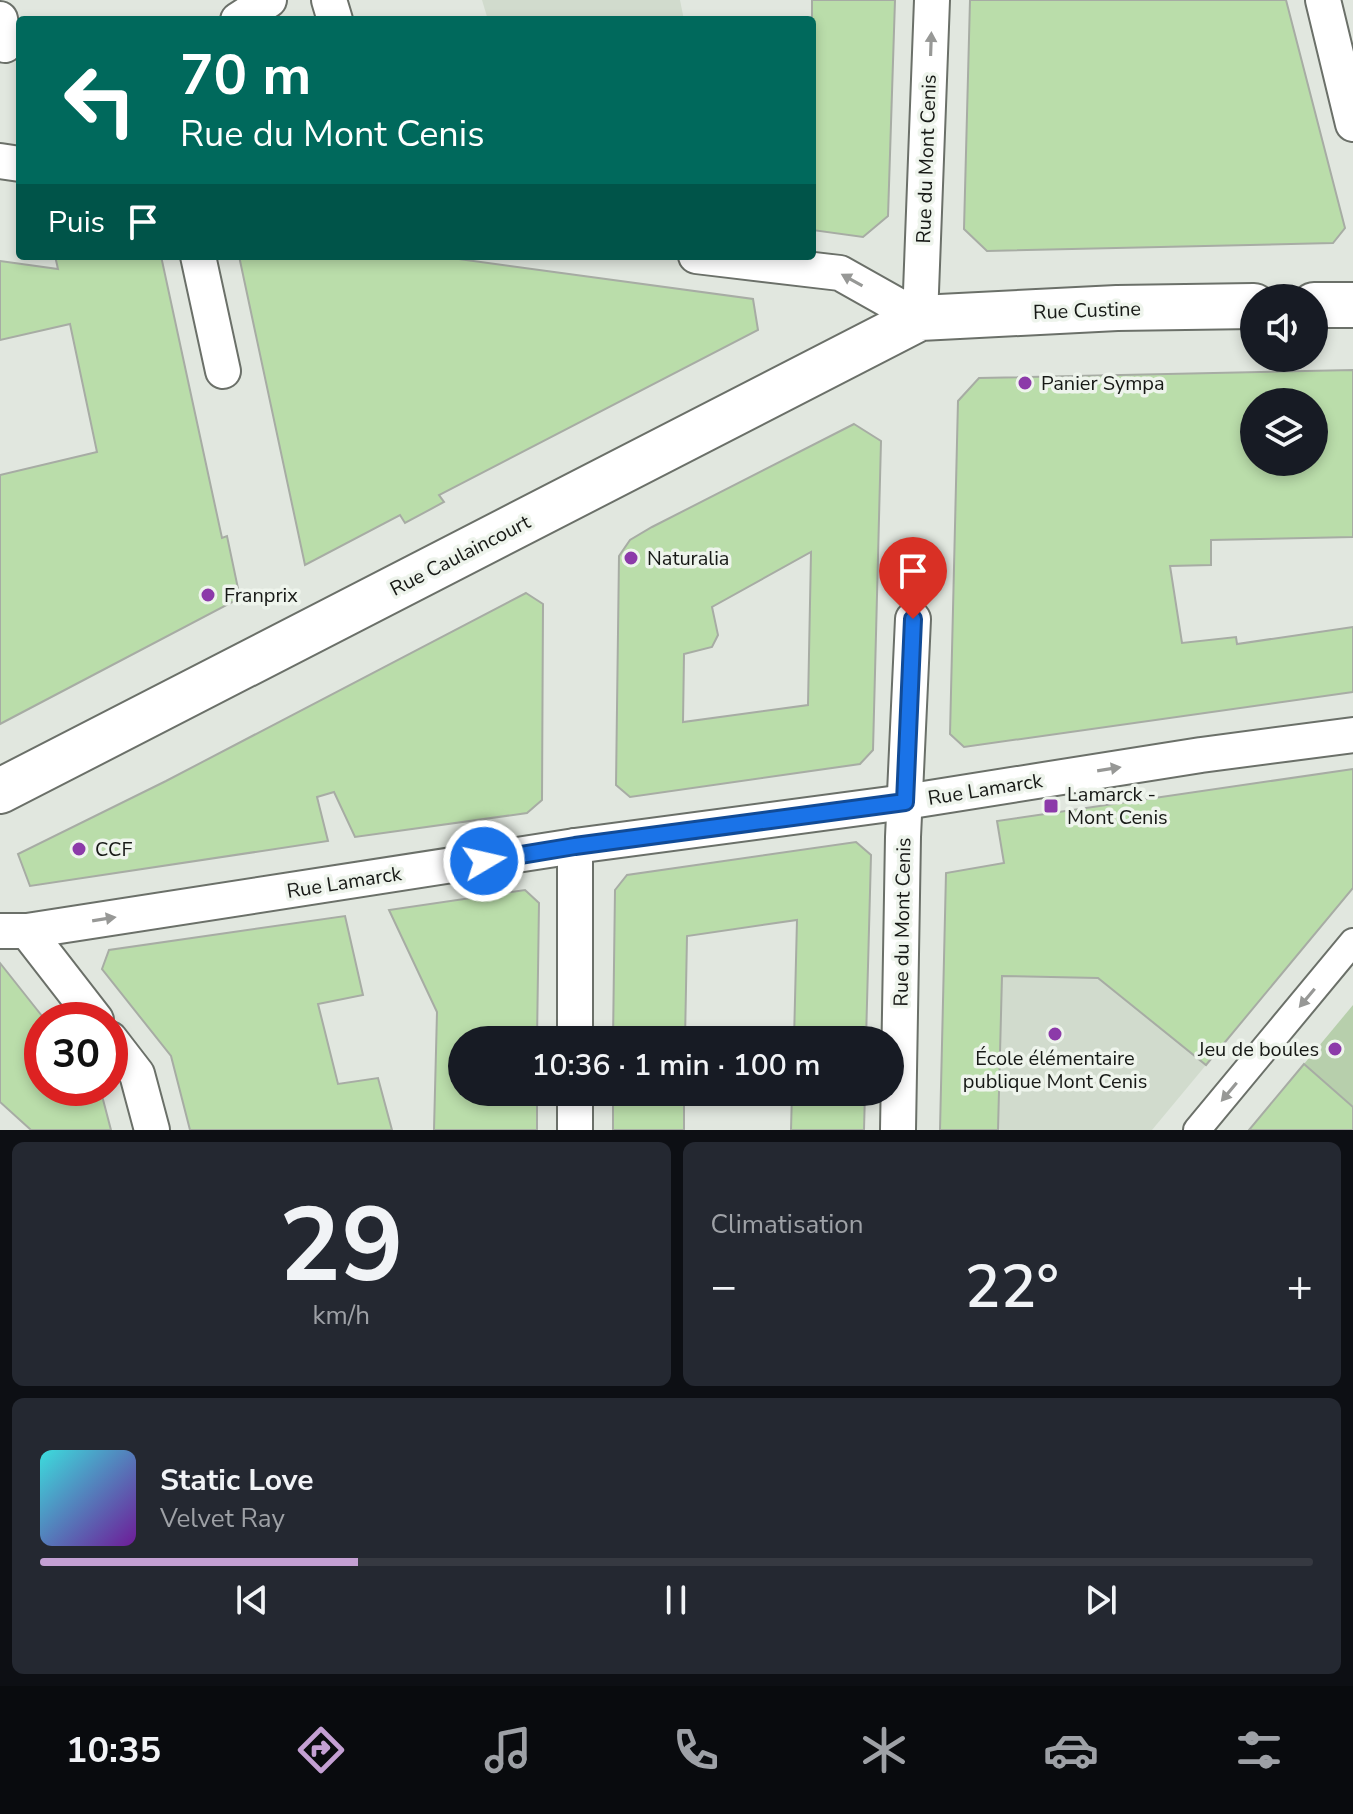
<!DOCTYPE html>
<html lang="fr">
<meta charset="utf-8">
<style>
:root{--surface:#171b24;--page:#242831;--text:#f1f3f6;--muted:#9ea1a6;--line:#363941;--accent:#c4a0d3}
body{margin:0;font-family:"Nunito Sans",sans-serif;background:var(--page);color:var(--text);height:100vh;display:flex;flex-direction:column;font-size:30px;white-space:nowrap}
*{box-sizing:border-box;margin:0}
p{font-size:26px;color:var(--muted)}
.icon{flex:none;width:44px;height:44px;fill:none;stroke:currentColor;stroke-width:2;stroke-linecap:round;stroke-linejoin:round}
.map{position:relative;height:1130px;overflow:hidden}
.sheet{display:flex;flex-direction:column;gap:12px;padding:12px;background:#0d0f14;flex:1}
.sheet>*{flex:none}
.top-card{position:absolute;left:16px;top:16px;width:800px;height:244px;border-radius:8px;box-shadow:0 4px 12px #0003;background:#00695c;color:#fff;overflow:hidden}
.fabs{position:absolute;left:1240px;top:284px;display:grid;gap:16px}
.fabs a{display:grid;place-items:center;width:88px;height:88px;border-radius:50%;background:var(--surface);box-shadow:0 4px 12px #0003;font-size:40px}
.speed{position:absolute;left:24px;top:1002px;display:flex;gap:16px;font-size:40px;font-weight:700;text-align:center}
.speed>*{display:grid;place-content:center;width:104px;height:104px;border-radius:50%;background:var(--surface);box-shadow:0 4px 12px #0003;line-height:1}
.speed .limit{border:12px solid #d22;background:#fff;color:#111}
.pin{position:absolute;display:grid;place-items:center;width:68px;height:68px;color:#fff;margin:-82px -34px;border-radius:50% 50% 50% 0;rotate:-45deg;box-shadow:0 0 8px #0007}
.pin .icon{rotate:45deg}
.me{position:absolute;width:88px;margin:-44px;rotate:81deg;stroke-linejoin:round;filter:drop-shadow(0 0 6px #0008)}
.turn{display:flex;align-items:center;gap:28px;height:168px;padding:0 32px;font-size:36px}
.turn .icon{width:104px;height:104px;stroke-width:2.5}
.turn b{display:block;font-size:56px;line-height:68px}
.then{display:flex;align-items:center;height:76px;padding:0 32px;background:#0003;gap:16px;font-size:30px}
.big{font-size:60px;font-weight:600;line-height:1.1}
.sheet .card{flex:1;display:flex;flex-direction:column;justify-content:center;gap:12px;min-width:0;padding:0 28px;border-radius:12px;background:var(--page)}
.sheet .dial{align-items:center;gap:0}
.dial b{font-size:104px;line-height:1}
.song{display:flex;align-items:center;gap:24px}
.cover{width:96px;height:96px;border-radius:12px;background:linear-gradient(135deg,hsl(180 70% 55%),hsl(280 70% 35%))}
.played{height:8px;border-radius:4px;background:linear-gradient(90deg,var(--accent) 25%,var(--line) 25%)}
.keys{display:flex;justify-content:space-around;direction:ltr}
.heat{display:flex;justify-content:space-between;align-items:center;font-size:44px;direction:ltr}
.sheet .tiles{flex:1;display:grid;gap:12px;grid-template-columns:1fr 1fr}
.card:last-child{grid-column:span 2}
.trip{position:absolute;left:448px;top:1026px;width:456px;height:80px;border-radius:40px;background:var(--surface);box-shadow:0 4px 12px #0003;font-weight:600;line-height:80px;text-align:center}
.tab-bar{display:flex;height:128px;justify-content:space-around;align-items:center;background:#090b0e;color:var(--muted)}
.tab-bar .icon{width:56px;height:56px}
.tab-bar .active{color:var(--accent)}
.tab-bar b{font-size:36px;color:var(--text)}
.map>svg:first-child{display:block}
.built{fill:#d1dbcd}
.green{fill:#b7cfac}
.building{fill:#baddaa;stroke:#a7aca4;stroke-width:2;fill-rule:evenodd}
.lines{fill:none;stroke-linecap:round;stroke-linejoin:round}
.pedestrian-casing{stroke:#6b7069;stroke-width:30}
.minor-casing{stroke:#6b7069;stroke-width:38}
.tertiary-casing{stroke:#6b7069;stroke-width:48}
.pedestrian{stroke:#fff;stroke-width:26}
.minor{stroke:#fff;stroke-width:34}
.tertiary{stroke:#fff;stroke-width:44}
.oneway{fill:#979896}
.route-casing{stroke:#114b97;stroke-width:20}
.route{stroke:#1a73e8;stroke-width:14}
.poi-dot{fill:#8c3aa9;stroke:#eef4ec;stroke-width:3}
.labels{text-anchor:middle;stroke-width:7;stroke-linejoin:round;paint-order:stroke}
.street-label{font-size:20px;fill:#171916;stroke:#eef4ec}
.poi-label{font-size:20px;fill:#171916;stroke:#eef4ec;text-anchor:start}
</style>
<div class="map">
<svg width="1353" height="1130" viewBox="0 0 1353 1130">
<rect width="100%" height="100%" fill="#e1e7df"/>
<g class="built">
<polygon points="482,0 680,0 684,20 488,20"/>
<polygon points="944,975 1099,978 1206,1065 1152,1130 940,1130"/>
</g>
<polygon class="green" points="1353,1005 1353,1107 1304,1064"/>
<g class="building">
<polygon points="812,0 895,0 888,216 863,237 812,230"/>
<polygon points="970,0 1286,0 1345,228 1333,243 987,251 964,229"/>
<polygon points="55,256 161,256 222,538 227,536 240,598 0,724 0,475 97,452 70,324 0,340 0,261 58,269"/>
<polygon points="239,256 437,256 753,299 758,330 439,495 444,502 405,523 400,515 305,565"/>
<path d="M1353 370V537L1211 540V565L1170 566 1182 643 1236 637 1237 644 1353 627V692L964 747 950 734 958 401 979 378ZM1254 402H1314V462H1254Z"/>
<path d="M854 424 881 441 873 750 860 764 630 797 616 785 619 556 630 540 652 527ZM811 552 808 705 683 722 684 654 712 647 718 635 712 607Z"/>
<polygon points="526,593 543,604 542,800 527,813 355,837 334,792 317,797 328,841 30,886 18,854 166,781"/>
<polygon points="1353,769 1353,888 1206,1065 1098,978 1002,976 998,1130 940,1130 946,873 1004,863 997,821"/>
<polygon points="856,842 871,855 866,1040 794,1040 797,920 687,936 685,1040 613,1040 615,890 627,875"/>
<polygon points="525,890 539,903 537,1040 462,1040 462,1092 537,1092 537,1130 434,1130 437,1012 389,910"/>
<polygon points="345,916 363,995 318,1004 338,1084 378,1078 392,1130 190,1130 171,1056 102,969 109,950"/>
<polygon points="0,963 42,1016 42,1088 100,1088 111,1130 31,1130 0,1102"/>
<polygon points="1304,1064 1353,1107 1353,1130 1249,1130"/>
<rect x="613" y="1092" width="71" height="38"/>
<polygon points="792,1092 865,1092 864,1130 791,1130"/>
</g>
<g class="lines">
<defs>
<polyline id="pedestrian" points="1197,1130 1353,942"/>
<g id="minor">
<polyline points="329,0 335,20"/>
<polyline points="1323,0 1353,124"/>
<polyline points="0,19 5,45"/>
<polyline points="238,20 269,0"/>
<polyline points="0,161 20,164"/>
<polyline points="198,256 223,371"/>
<polyline points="696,256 840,273 920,318 932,0"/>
<polyline points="0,931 27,931 575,846 905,802 1201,755 1353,735"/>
<polyline points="27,931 96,1020"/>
<polyline points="110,1039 137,1074 152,1130"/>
<polyline points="575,1040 575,846"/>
<polyline points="575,1092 575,1130"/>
<polyline points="898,1130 903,837 913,619"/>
</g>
<g id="tertiary">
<polyline points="1314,305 1353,305"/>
<polyline points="0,791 920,318 1117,308 1254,306"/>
</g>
</defs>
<use href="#pedestrian" class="pedestrian-casing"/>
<use href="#minor" class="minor-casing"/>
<use href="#tertiary" class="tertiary-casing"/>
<use href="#pedestrian" class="pedestrian"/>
<use href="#minor" class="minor"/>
<use href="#tertiary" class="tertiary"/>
</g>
<defs><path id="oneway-solid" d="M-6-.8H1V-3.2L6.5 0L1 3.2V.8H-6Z" transform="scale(2)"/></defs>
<g class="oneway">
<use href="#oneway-solid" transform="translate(931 44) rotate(-88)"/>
<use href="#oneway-solid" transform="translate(852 280) rotate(-151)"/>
<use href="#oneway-solid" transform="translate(1109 769) rotate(-9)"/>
<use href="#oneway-solid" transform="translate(104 919) rotate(-9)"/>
<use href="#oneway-solid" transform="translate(1307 998) rotate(130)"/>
<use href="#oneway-solid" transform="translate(1229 1092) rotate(130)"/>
</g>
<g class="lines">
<defs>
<polyline id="route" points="484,861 575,846 905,802 913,619"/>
</defs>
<use href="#route" class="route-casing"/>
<use href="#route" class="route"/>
</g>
<g class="poi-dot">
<circle cx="1025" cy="383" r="8"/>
<circle cx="631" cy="558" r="8"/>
<circle cx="208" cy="595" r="8"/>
<rect x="1043" y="798" width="16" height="16" rx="4"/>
<circle cx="79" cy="849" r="8"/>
<circle cx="1055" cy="1034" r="8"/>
<circle cx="1335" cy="1049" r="8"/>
</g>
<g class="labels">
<g class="street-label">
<text transform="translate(926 159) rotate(-88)" y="7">Rue du Mont Cenis</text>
<text transform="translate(1087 310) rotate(-2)" y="7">Rue Custine</text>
<text transform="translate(460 555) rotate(-27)" y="7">Rue Caulaincourt</text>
<text transform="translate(985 789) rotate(-9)" y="7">Rue Lamarck</text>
<text transform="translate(344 882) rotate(-9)" y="7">Rue Lamarck</text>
<text transform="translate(902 922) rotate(-89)" y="7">Rue du Mont Cenis</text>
</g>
<g class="poi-label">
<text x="1041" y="390">Panier Sympa</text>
<text x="647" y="565">Naturalia</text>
<text x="224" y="602">Franprix</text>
<text x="1067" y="801">Lamarck -<tspan x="1067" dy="23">Mont Cenis</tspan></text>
<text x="95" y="856">CCF</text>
<text x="1319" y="1056" text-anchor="end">Jeu de boules</text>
<text x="1055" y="1065" text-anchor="middle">École élémentaire<tspan x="1055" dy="23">publique Mont Cenis</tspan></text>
</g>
</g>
</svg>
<div class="fabs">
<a><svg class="icon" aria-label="sound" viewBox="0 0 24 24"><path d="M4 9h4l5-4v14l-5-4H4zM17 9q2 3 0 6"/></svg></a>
<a><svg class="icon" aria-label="layers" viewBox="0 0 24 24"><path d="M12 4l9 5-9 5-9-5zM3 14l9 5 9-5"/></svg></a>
</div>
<div class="speed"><div class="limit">30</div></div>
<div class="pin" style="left:913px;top:619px;background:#d93025"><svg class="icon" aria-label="arrive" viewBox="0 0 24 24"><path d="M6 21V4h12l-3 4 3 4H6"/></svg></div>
<svg class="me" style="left:484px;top:861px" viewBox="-20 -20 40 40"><circle r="17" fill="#1a73e8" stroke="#fff" stroke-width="3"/><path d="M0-11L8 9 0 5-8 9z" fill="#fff"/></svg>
<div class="trip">10:36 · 1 min · 100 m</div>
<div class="top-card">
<div class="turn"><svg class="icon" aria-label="left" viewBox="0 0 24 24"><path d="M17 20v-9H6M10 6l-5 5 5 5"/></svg><div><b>70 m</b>Rue du Mont Cenis</div></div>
<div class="then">Puis<svg class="icon" aria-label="arrive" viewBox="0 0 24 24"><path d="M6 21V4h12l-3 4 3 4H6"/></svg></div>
</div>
</div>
<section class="sheet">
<div class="tiles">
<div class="card dial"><b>29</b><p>km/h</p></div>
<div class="card"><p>Climatisation</p>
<div class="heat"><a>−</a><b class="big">22°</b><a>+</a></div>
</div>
<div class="card">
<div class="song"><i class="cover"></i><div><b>Static Love</b><p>Velvet Ray</p></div></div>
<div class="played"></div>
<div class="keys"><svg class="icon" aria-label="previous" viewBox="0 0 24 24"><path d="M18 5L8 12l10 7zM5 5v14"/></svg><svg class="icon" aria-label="pause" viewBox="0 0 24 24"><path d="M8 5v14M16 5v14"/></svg><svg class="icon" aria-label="next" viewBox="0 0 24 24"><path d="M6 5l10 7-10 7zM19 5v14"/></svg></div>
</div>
</div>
</section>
<nav class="tab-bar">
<b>10:35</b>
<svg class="icon active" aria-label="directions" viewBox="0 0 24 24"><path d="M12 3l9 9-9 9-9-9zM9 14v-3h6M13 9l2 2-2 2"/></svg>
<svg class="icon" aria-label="music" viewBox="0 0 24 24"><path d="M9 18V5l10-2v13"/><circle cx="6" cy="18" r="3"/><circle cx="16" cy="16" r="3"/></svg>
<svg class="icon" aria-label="phone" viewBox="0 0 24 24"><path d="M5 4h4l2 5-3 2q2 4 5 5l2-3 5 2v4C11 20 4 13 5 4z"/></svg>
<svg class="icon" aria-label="climate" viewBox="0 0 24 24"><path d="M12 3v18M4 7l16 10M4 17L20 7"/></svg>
<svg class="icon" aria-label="car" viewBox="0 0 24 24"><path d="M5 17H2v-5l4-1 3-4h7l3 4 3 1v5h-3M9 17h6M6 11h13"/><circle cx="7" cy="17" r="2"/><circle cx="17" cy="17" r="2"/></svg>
<svg class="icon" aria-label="filters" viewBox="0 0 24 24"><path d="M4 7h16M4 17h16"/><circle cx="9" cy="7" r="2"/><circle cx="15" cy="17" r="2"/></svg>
</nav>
